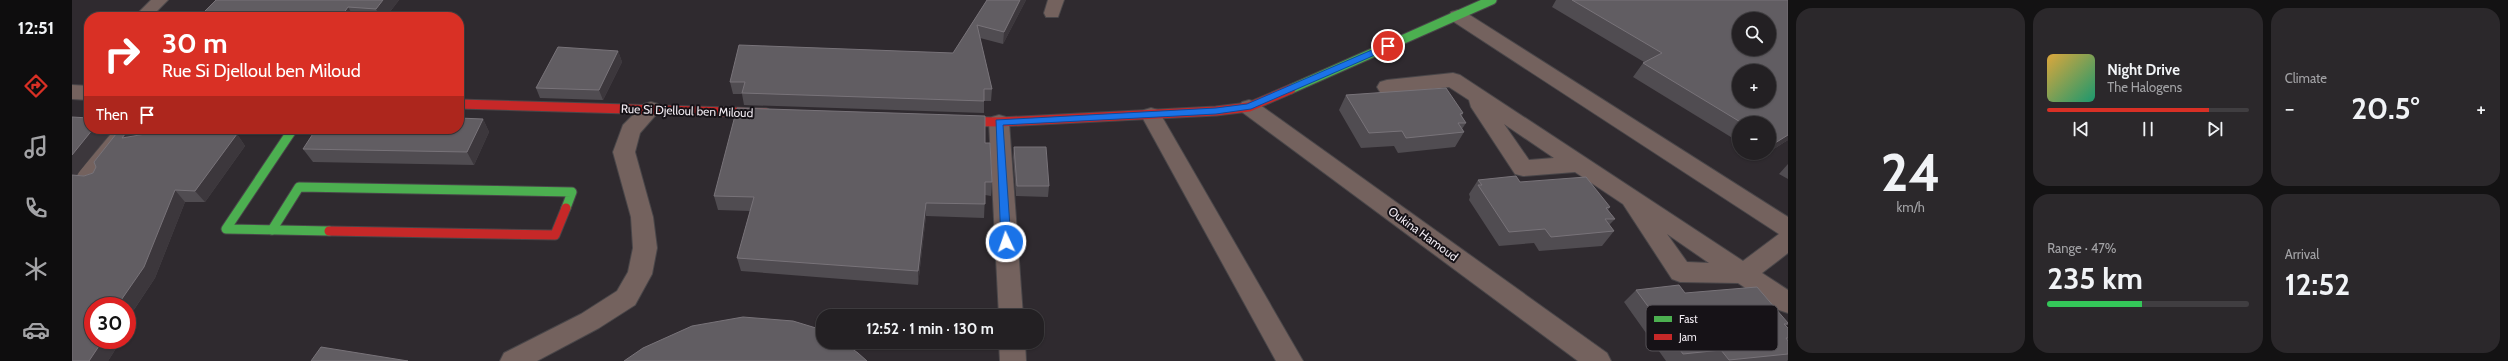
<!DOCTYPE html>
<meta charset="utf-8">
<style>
:root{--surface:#232023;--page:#2b282b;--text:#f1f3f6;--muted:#a3a3a6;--line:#403e41;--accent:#d93025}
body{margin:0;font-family:Cabin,sans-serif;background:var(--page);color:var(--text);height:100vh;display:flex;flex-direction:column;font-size:15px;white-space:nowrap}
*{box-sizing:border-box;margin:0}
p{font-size:13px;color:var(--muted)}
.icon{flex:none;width:22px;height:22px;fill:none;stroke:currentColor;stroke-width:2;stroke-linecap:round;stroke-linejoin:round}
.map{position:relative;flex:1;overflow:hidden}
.details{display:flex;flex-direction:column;gap:8px;padding:8px;background:#131213;width:720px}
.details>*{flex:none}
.hud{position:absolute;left:12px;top:12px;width:380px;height:122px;border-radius:16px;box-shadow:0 1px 3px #0004,0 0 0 1px var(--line);background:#d93025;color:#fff;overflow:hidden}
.tools{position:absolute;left:1660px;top:12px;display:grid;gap:8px}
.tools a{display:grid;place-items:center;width:44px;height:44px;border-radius:50%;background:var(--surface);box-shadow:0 1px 3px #0004,0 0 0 1px var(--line);font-size:20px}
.speed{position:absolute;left:12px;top:297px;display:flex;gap:8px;font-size:20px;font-weight:700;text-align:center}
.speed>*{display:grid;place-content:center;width:52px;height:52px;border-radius:50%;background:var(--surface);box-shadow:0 1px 3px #0004,0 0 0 1px var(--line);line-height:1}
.speed .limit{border:6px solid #d22;background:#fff;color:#111}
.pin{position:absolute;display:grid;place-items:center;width:34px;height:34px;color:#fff;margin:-17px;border:2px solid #fff;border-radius:50%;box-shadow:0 1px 4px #0007}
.me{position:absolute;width:44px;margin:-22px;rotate:357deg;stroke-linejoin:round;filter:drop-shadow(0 0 3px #0008)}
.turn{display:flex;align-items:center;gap:14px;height:84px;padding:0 12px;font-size:18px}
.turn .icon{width:52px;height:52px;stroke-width:2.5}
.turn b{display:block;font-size:28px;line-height:34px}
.then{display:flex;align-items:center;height:38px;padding:0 12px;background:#0003;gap:8px;font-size:15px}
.big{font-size:30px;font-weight:700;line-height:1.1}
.details .card{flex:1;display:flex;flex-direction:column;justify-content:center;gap:6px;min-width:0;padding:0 14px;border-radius:16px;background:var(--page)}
.details .dial{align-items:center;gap:0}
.dial b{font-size:52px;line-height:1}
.song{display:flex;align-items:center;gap:12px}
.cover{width:48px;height:48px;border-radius:6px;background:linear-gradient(135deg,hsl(40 70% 55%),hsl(160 70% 35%))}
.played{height:4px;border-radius:2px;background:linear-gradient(90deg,var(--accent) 80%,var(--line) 80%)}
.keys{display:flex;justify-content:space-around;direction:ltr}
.heat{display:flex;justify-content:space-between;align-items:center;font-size:22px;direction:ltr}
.charge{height:6px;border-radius:3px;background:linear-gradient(90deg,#34c759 47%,var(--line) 0)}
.details .tiles{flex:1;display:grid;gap:8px;grid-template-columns:repeat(3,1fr)}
.card:first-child{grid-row:span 2}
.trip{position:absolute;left:744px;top:309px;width:228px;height:40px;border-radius:16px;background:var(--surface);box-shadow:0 1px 3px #0004,0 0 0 1px var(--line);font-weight:700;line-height:40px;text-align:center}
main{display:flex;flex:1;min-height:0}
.tab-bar{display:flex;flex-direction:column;width:72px;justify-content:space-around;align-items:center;background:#0e0d0e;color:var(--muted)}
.tab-bar .icon{width:28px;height:28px}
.tab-bar .selected{color:var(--accent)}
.tab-bar b{font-size:18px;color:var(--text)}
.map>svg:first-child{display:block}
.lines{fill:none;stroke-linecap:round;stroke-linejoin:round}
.lane-casing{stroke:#494649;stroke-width:2}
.street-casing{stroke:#494649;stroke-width:2}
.fast-casing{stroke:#494649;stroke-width:11}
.jam-casing{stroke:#494649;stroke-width:11}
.lane{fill:#74625e;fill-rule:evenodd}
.street{fill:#74625e;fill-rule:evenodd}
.fast{stroke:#4caf50;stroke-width:9}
.jam{stroke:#c62828;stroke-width:9}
.wall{fill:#504c51}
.shaded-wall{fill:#3c373c}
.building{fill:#615d62;stroke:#787379;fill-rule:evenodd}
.route{fill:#1a73e8;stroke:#114b97}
.labels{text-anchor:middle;stroke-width:4;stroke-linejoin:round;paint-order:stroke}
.street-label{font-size:12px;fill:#f0eaf1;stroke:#161217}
.key{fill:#161217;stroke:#575358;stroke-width:1}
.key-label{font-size:11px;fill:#f0eaf1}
</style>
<main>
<nav class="tab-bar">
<b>12:51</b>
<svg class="icon selected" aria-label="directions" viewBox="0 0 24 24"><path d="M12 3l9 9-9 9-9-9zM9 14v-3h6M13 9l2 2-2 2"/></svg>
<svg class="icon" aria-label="music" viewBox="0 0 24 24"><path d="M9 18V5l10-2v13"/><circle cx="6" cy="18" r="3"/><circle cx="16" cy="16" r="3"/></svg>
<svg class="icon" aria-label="phone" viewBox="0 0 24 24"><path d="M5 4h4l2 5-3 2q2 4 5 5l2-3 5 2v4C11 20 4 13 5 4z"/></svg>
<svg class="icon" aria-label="climate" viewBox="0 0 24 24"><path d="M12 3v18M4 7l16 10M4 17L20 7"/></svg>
<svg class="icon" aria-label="car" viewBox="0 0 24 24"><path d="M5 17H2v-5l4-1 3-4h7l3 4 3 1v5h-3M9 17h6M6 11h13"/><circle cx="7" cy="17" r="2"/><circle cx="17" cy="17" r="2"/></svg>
</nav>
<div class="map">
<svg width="1716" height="361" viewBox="0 0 1716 361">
<rect width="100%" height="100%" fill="#2f2a2f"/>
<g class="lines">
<defs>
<g id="lane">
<polygon points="79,0 96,0 79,17 62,17"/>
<polygon points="976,0 992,0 986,17 974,17 972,13"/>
</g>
<g id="street">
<path d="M1386 10 1393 12 1716 217V253L1690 273 1716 290V313L1707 310 1666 283 1608 282 1600 279 1551 204 1503 172 1451 176 1443 174 1399 107 1397 100 1377 87 1315 94 1308 92 1305 87 1308 82 1315 80 1381 73 1388 75 1671 261 1707 234 1379 20 1377 16 1379 12ZM1432 124 1482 158 1457 160ZM1595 234 1637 263 1615 262Z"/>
<polygon points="0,85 17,86 17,100 0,99"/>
<polygon points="1177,100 1184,102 1535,353 1539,361 1506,361 1170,112 1167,107 1170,102"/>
<polygon points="579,102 586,104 589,109 568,133 563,152 581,217 585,248 580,274 563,305 527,328 465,361 428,361 432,353 509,314 545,291 556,272 561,248 559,217 541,152 551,125 572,104"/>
<polygon points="1079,108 1086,110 1231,361 1204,361 1069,115 1072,110"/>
<polygon points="927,115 934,117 937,122 951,316 927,316 917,122 920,117"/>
<polygon points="43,129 65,129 31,173 34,178 31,184 23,186 7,184 4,178 7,172"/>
<polygon points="927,342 953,342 954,361 928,361"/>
</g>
<g id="fast">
<polyline points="1219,89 1420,0"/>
<polyline points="221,129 154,229 257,231"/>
<polyline points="200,230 227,187 500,192 494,208"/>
</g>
<g id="jam">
<polyline points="387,104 694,113"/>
<polyline points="882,121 927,122 1144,111 1177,107 1219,89"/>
<polyline points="257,231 483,235 494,208"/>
</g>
</defs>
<use href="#lane" class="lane-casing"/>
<use href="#street" class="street-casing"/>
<use href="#fast" class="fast-casing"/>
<use href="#jam" class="jam-casing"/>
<use href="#lane" class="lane"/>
<use href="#street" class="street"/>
<use href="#fast" class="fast"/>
<use href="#jam" class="jam"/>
</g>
<g class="wall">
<polygon points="144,0 327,0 314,17 127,17"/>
<polygon points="915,0 954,0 931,44 908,38 920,89 919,101 912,101 912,113 672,105 670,94 661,94 658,82 881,53"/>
<polygon points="1484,0 1716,0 1716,140 1697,152 1697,123 1667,123 1667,142 1561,77 1571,63 1572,62 1480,7"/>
<polygon points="546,51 550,62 531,100 468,98 464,88"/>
<polygon points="1274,95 1391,113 1390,116 1394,123 1390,129 1392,132 1383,147 1326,153 1322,146 1289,148 1267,110"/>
<polygon points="2,118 17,129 39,129 40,130 4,175 12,176 21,173 75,131 73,134 165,134 173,146 133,202 113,202 83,278 38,346 43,350 36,361 0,361"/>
<polygon points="411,119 417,132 402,165 241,162 231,149"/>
<polygon points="913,143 920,182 919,196 913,195 912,218 854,216 846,285 669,271 665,258 678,211 646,210 642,196"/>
<polygon points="942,147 977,186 976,197 944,196 941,157"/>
<polygon points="1684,153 1695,153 1690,156"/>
<polygon points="1716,164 1716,179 1707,174"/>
<polygon points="1406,180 1448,182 1538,207 1536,210 1543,219 1537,225 1542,231 1530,246 1467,251 1462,243 1427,246 1397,200 1398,197 1397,194"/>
<polygon points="1564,290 1716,323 1716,324 1714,326 1716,328 1716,360 1715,361 1594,361 1552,302"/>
</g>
<g class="shaded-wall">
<polygon points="311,0 327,0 314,17 308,17 304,9"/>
<polygon points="948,0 954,0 931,44 932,32"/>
<polygon points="276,7 282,17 269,17"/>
<polygon points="546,51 550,62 531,100 527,90"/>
<polygon points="411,119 417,132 402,165 395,152"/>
<polygon points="21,129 39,129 40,130 3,177 0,179 0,155"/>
<polygon points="57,129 73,129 75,131 60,149 50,138"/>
<polygon points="165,134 173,146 133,202 123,191"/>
<polygon points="1716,135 1716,140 1697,152 1697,149 1703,143"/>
<polygon points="103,190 113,202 83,278 55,320 55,306 45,306"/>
<polygon points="854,203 854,216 846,285 846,271"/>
<polygon points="22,340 42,340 38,346 43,350 36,361 17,361"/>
</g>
<g class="building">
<polygon points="144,0 311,0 304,9 276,7 269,17 127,17"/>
<polygon points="915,0 948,0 932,32 905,25 920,89 912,89 912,101 670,93 673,82 658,82 667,45 881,53"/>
<path d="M1500 0H1716V135L1703 143 1697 139V123H1670L1571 63 1590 53ZM1667 19H1697V49H1667ZM1667 71H1697V101H1667Z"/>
<polygon points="486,47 546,51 527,90 464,88"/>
<polygon points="1374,88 1391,113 1388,114 1394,123 1386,123 1392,132 1334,138 1330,131 1297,133 1274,95"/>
<polygon points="665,108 913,116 913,143 918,143 920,182 913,182 913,204 854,203 846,271 665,258 682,197 642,196"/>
<polygon points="0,117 17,118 17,129 21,129 0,155"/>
<polygon points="387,118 411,119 395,152 231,149 244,129 387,129"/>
<polygon points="48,129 57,129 50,138 85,132 165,134 123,191 103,190 72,267 45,306 21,306 21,340 31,340 17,361 0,361 0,175 12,176 21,173 24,167 22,162"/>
<polygon points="942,147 974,147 977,186 945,186"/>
<polygon points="1444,176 1448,182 1514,177 1538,207 1534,208 1543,219 1533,219 1542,231 1479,237 1473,229 1437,232 1406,185 1410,185 1406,180"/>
<polygon points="1607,285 1613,293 1685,287 1716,323 1716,324 1712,324 1716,328 1716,338 1714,338 1716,341 1716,354 1657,360 1649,350 1611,354 1564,290"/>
<polygon points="671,317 721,321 744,328 751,332 751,342 771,342 786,353 795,361 552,361 571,348 620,326"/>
<polygon points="249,347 336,361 239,361"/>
</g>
<polygon class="route" points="1316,43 1320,46 1319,48 1179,109 1144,114 931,125 939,242 934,245 929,242 924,120 1144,108 1175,104"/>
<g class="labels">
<g class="street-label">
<text transform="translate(615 111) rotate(2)" y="4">Rue Si Djelloul ben Miloud</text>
<text transform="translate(1351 234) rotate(36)" y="4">Oukina Hamoud</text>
</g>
</g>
<rect x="1574" y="305" width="132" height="46" rx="6" class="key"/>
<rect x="1582" y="316" width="18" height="6" fill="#4caf50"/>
<rect x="1582" y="334" width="18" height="6" fill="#c62828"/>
<g class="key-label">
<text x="1607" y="323">Fast</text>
<text x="1607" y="341">Jam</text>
</g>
</svg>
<div class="tools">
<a><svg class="icon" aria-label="search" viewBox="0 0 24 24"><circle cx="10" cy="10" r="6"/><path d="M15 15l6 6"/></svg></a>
<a>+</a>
<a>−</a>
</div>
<div class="speed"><div class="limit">30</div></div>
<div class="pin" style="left:1316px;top:46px;background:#d93025"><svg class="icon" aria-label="arrive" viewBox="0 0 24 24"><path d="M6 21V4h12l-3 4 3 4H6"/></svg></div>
<svg class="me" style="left:934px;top:242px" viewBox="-20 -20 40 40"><circle r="17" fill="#1a73e8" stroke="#fff" stroke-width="3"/><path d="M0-11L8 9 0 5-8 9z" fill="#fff"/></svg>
<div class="trip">12:52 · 1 min · 130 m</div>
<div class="hud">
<div class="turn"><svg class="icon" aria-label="right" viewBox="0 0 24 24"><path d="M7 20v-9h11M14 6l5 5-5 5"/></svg><div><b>30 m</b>Rue Si Djelloul ben Miloud</div></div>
<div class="then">Then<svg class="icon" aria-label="arrive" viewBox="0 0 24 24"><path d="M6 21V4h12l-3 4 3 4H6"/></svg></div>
</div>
</div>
<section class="details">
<div class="tiles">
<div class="card dial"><b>24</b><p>km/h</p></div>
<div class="card">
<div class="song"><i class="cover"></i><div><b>Night Drive</b><p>The Halogens</p></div></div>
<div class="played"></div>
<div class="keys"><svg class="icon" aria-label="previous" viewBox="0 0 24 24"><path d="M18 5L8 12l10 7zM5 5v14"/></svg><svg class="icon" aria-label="pause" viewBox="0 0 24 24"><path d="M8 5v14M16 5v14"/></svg><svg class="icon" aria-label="next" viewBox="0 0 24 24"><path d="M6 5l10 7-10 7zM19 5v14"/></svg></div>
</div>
<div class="card"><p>Climate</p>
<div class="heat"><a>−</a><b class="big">20.5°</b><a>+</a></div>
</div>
<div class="card"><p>Range · 47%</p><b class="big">235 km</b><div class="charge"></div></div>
<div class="card"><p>Arrival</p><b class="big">12:52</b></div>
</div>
</section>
</main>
